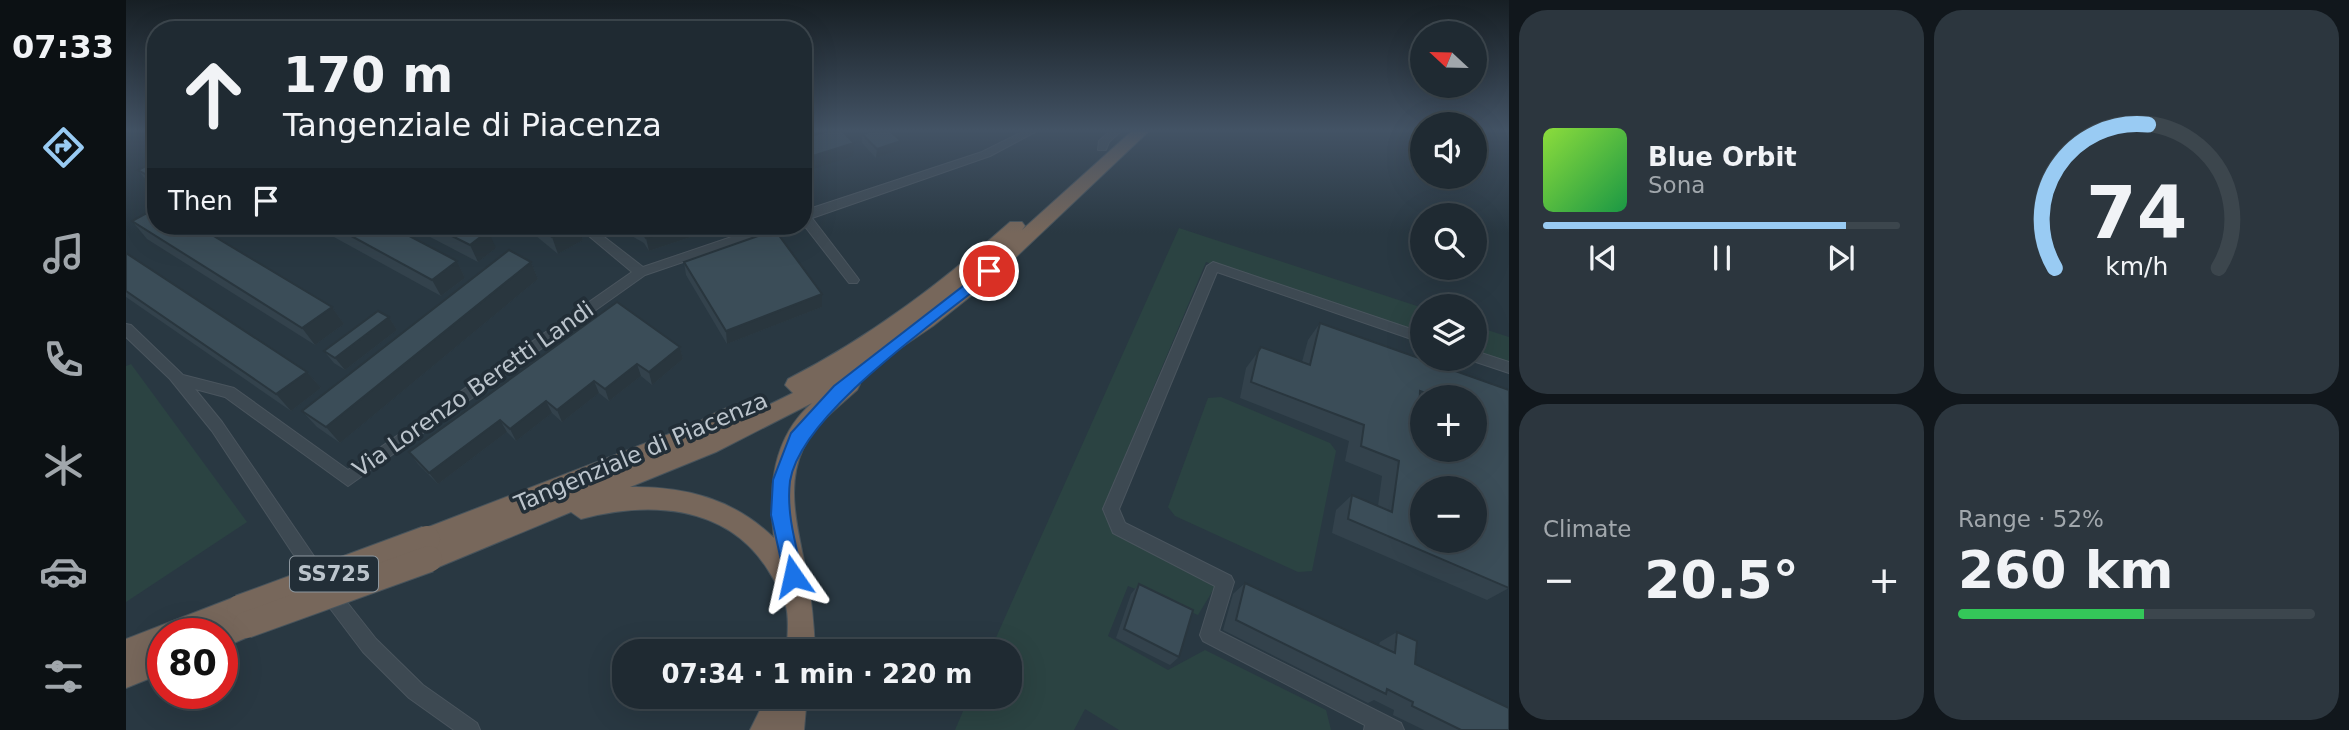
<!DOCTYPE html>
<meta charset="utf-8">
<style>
:root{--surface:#1f2a32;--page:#2c363e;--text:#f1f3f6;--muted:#a1a7ac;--line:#3c464d;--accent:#99cbf3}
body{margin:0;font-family:"DejaVu Sans",sans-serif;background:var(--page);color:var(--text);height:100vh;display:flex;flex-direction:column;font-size:26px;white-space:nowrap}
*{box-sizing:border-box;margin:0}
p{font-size:23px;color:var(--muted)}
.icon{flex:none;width:38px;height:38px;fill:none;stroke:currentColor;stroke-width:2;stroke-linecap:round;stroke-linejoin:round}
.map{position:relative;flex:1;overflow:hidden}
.sheet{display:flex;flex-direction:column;gap:10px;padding:10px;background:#11171c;width:840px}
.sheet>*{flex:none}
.top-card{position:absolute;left:21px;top:21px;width:665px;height:214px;border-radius:28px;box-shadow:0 7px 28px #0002,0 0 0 2px var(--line);background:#1f2a32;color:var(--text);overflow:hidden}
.needle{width:46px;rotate:292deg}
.controls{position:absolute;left:1284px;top:21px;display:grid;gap:14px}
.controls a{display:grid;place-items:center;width:77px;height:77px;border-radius:50%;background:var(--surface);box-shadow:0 7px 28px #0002,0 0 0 2px var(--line);font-size:35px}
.speed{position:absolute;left:21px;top:618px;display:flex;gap:14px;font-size:35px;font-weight:700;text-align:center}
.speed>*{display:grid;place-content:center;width:91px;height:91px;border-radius:50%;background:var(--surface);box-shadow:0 7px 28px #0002,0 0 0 2px var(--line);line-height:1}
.speed .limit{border:10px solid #d22;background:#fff;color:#111}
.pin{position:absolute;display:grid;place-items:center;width:60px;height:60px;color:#fff;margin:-30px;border:4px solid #fff;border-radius:50%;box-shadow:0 2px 7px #0007}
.me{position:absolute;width:77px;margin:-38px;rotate:349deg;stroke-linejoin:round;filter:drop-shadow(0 0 5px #0008)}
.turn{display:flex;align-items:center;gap:24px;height:147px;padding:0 21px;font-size:32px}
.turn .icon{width:91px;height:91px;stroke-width:2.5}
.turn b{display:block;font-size:49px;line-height:60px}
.then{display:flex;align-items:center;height:66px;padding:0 21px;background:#0003;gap:14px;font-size:26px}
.big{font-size:52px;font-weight:700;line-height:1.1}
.sheet .widget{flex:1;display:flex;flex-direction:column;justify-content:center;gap:10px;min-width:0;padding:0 24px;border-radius:28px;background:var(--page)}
.sheet .dial{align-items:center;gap:0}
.dial svg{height:182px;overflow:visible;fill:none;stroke:var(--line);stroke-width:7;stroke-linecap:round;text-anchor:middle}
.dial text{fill:var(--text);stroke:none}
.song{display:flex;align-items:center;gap:21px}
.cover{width:84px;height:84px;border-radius:10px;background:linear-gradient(135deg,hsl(90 70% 55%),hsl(140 70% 35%))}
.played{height:7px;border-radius:4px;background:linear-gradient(90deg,var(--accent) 85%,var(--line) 85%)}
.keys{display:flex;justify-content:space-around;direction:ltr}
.heat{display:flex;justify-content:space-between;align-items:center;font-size:38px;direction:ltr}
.charge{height:10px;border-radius:5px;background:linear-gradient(90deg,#34c759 52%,var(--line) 0)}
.sheet .tiles{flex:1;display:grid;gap:10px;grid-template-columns:repeat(2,1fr)}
.trip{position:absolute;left:486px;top:639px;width:410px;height:70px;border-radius:28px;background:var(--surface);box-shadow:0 7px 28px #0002,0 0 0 2px var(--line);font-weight:700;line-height:70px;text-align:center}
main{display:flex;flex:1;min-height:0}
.tab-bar{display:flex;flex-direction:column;width:126px;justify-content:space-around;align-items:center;background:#0c1114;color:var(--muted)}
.tab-bar .icon{width:49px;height:49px}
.tab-bar .active{color:var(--accent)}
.tab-bar b{font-size:32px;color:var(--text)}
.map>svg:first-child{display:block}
.green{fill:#2b4342}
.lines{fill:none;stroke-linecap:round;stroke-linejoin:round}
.minor-casing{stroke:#4a555e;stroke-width:2}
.highway-casing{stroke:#48545c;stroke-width:2}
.minor{fill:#3d4952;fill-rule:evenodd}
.highway{fill:#77675b;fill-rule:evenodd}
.highway-bridge-casing{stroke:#48545c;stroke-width:28;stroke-linecap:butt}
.highway-bridge{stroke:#77675b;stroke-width:26}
.wall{fill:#33424c;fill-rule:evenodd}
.shaded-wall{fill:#29363e}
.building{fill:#3b4d58;stroke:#29363e;stroke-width:2;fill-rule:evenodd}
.route{fill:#1a73e8;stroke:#114b97;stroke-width:2}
.labels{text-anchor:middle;stroke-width:7;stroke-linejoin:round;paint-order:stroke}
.shield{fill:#222e37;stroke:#8d979f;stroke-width:2}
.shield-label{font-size:21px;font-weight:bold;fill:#bbc4cc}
.street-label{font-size:23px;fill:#bbc4cc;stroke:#222e37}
</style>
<main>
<nav class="tab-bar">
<b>07:33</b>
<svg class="icon active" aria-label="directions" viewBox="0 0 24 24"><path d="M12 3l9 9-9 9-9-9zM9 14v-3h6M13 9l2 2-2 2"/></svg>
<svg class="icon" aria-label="music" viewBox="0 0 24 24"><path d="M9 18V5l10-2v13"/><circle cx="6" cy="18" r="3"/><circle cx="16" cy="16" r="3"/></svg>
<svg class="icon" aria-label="phone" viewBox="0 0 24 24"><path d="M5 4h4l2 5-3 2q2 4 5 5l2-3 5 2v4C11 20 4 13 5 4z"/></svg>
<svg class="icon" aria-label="climate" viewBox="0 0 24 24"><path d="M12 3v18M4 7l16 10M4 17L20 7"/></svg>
<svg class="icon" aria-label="car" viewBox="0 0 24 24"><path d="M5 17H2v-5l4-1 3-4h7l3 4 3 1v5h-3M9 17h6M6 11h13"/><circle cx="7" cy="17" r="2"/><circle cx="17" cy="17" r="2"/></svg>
<svg class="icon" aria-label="filters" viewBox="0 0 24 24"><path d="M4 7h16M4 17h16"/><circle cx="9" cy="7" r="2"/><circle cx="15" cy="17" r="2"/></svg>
</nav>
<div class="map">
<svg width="1383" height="730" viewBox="0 0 1383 730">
<rect width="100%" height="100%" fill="#293842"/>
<g class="green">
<polygon points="1053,228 1297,308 1297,333 1080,262 977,508 992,536 1089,587 1072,615 1002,586 982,636 1042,670 1079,650 1200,710 1205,730 993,730 959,709 948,730 829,730 843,697 884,696 884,651 864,651"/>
<polygon points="1349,326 1383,337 1383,364 1349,352"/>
<polygon points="5,364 121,522 0,602 0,366"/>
<polygon points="1095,397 1204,443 1210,451 1186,571 1172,572 1049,516 1042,507 1082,398"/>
</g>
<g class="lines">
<defs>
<g id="minor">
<polygon points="898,131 911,131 864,156 686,218 731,277 733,280 731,283 723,283 677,224 677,211 856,152"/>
<polygon points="984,131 995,131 983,142 980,150 972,150 973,141"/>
<polygon points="451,226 464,226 517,267 638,226 656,226 654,229 519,275 222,486 99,397 69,389 96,422 209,587 250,639 297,685 351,723 354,730 328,730 283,698 237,652 197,599 86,431 44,379 0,337 0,324 5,325 57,375 108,388 222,470 506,272"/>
<polygon points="1087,262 1297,333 1297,343 1091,272 993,509 999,523 1105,576 1108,582 1093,631 1275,723 1278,730 1238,730 1239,725 1077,641 1074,635 1089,586 987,533 977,509 1081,266"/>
<polygon points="1349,351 1383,362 1383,373 1344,360 1349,359"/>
</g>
<g id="highway">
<path d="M1006 131H1023L870 276 807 326 730 378 734 384 731 390C711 408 688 425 677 449 658 489 674 536 681 576 686 601 688 626 689 651H661C661 636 664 617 659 603 656 592 648 580 642 570 601 504 522 501 455 519L445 512 303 571 294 567 290 559 298 549 292 547 289 539 292 531 564 426C580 419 604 401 621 407L624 414 667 393 659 385 662 379C744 337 815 283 884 222H896L899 226 896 230ZM686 403C646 438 642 489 648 538 608 499 559 486 504 487L590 452Z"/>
<polygon points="114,595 123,599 127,608 125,614 129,616 133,625 129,634 96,648 96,634 37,634 37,673 0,688 0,639"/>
<polygon points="641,696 681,696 678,730 624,730"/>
</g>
</defs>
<use href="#minor" class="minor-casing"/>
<use href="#highway" class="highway-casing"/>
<use href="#minor" class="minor"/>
<use href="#highway" class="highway"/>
<defs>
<g id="highway-bridge">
<polyline points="114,608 301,539"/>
<polyline points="120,625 303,559"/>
</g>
</defs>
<use href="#highway-bridge" class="highway-bridge-casing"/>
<use href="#highway-bridge" class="highway-bridge"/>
</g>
<g class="wall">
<polygon points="736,134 775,141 774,150 750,158 736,143"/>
<polygon points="30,161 30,189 26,187 12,170"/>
<polygon points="6,221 206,307 218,324 189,345 21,239"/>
<polygon points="188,226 351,226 370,248 352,262 285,227 281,235 331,261 339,278 315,296"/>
<polygon points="398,226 452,226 457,240 432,254"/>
<polygon points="488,226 598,226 523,251 518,243"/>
<polygon points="0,253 181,372 195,388 165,411 0,297"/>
<polygon points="405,262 412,279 214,443 191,427 176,411"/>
<polygon points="558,262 696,294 696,307 601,344 560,275"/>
<polygon points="263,317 271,330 219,370 208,363 198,351"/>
<path d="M1194 323 1383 390V588L1361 600 1206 533 1210 510 1226 495 1252 506 1256 476 1219 461 1223 441 1114 398 1120 368 1132 352 1176 362 1182 340ZM1297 397H1349V450H1297Z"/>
<polygon points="554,347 557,359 526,385 515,376 483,401 473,393 436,422 426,413 390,441 381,432 312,484 292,464 283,452"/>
<polygon points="1119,583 1253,645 1254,642 1271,632 1289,664 1383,730 1298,730 1267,715 1268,710 1248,700 1242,703 1097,630 1107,594"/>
<polygon points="1013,584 1053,657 1044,665 990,638 1005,594"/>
</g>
<g class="shaded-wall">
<polygon points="782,131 795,131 782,135"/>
<polygon points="775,141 774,150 750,158 751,149"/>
<polygon points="728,143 727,156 677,172 677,159"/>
<polygon points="267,226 284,226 285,227 276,244 266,227"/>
<polygon points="447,226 452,226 457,240 432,254 426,237"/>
<polygon points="557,226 598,226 523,251 520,238"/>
<polygon points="362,231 370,248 352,262 344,245"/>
<polygon points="331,261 339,278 315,296 306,280"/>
<polygon points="405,262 412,279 214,443 200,427"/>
<polygon points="696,294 696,307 601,344 600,331"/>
<polygon points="206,307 218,324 189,345 176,328"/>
<polygon points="263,317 271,330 219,370 209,358"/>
<polygon points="554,347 557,359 526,385 523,372"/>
<polygon points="511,364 515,376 483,401 479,389"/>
<polygon points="181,372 195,388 165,411 150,394"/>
<polygon points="468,381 473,393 436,422 431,410"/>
<polygon points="420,401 426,413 390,441 384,429"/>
<polygon points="374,420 381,432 312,484 303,473"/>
</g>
<g class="building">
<polygon points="701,131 716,131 728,143 677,159 677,137 678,138"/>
<polygon points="747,131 764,131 775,141 751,149 736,134"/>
<polygon points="30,161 30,180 12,170"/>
<polygon points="30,208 30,226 71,226 206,307 176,328 6,221"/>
<polygon points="207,226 267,226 266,227 331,261 306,280"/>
<polygon points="306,226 351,226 362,231 344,245"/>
<polygon points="412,226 447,226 426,237"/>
<polygon points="507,226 557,226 520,238 515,230"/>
<polygon points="649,230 696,294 600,331 558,262"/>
<polygon points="383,250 405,262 200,427 176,411"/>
<polygon points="0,253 181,372 150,394 0,291"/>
<polygon points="491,302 554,347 523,372 511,364 479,389 468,381 431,410 420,401 384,429 374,420 303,473 283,452"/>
<polygon points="252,311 263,317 209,358 198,351"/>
<path d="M1194 323 1383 390V588L1222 519 1226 495 1266 512 1273 461 1235 446 1238 425 1125 382 1132 352 1135 347 1184 365ZM1294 391 1311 397H1349V450H1297V414L1293 413ZM1297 488H1349V541H1297Z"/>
<polygon points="1119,583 1269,653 1271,632 1291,641 1289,664 1383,708 1383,730 1335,730 1286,706 1287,702 1261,689 1260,694 1110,620"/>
<polygon points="1013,584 1067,610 1053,657 998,629"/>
</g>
<linearGradient id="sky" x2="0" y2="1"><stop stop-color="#171f24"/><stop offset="0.56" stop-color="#435365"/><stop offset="1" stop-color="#435365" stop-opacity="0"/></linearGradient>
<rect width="1383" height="233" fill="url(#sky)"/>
<path class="route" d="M863 266 868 268V275C814 319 675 413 664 481 660 513 670 545 677 576L674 583 667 586 660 583 645 515 647 480 665 433 708 386Z"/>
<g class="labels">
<rect class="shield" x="164" y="556.5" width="88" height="35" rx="5"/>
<g class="shield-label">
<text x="208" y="581">SS725</text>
</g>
<g class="street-label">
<text transform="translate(347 389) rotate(-35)" y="8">Via Lorenzo Beretti Landi</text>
<text transform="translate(515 452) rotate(-23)" y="8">Tangenziale di Piacenza</text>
</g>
</g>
</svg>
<div class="controls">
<a><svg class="needle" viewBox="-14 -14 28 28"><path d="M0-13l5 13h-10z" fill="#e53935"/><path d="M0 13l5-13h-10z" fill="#a1a7ac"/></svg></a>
<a><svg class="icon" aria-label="sound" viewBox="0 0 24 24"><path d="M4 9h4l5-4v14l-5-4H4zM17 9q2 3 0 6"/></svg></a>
<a><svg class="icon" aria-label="search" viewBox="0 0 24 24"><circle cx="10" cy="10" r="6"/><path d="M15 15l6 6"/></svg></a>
<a><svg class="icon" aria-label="layers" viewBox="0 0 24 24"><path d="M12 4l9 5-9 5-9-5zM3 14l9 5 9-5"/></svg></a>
<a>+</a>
<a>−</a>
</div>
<div class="speed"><div class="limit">80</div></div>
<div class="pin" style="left:863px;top:271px;background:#d93025"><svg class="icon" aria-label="arrive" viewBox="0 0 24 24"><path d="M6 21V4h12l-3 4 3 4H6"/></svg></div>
<svg class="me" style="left:667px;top:576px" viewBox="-20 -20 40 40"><path d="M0-17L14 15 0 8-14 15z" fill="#1a73e8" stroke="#fff" stroke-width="4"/></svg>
<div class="trip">07:34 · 1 min · 220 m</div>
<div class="top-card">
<div class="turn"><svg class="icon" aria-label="ahead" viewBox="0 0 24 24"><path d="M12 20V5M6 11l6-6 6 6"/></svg><div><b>170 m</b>Tangenziale di Piacenza</div></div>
<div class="then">Then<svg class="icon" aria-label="arrive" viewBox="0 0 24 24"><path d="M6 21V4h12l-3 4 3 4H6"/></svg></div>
</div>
</div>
<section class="sheet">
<div class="tiles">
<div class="widget">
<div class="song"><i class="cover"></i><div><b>Blue Orbit</b><p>Sona</p></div></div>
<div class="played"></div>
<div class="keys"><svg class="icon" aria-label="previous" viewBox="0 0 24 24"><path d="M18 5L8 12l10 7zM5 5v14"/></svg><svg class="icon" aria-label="pause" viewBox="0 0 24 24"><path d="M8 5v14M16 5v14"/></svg><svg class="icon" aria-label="next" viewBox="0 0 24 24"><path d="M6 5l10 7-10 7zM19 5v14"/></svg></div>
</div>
<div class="widget dial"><svg viewBox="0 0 100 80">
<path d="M14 69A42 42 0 1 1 86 69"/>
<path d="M14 69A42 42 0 0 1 55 6" stroke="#99cbf3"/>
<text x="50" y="56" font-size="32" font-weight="700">74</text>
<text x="50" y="72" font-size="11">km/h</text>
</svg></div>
<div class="widget"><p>Climate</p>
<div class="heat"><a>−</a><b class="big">20.5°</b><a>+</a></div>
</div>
<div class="widget"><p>Range · 52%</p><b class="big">260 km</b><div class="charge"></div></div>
</div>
</section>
</main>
